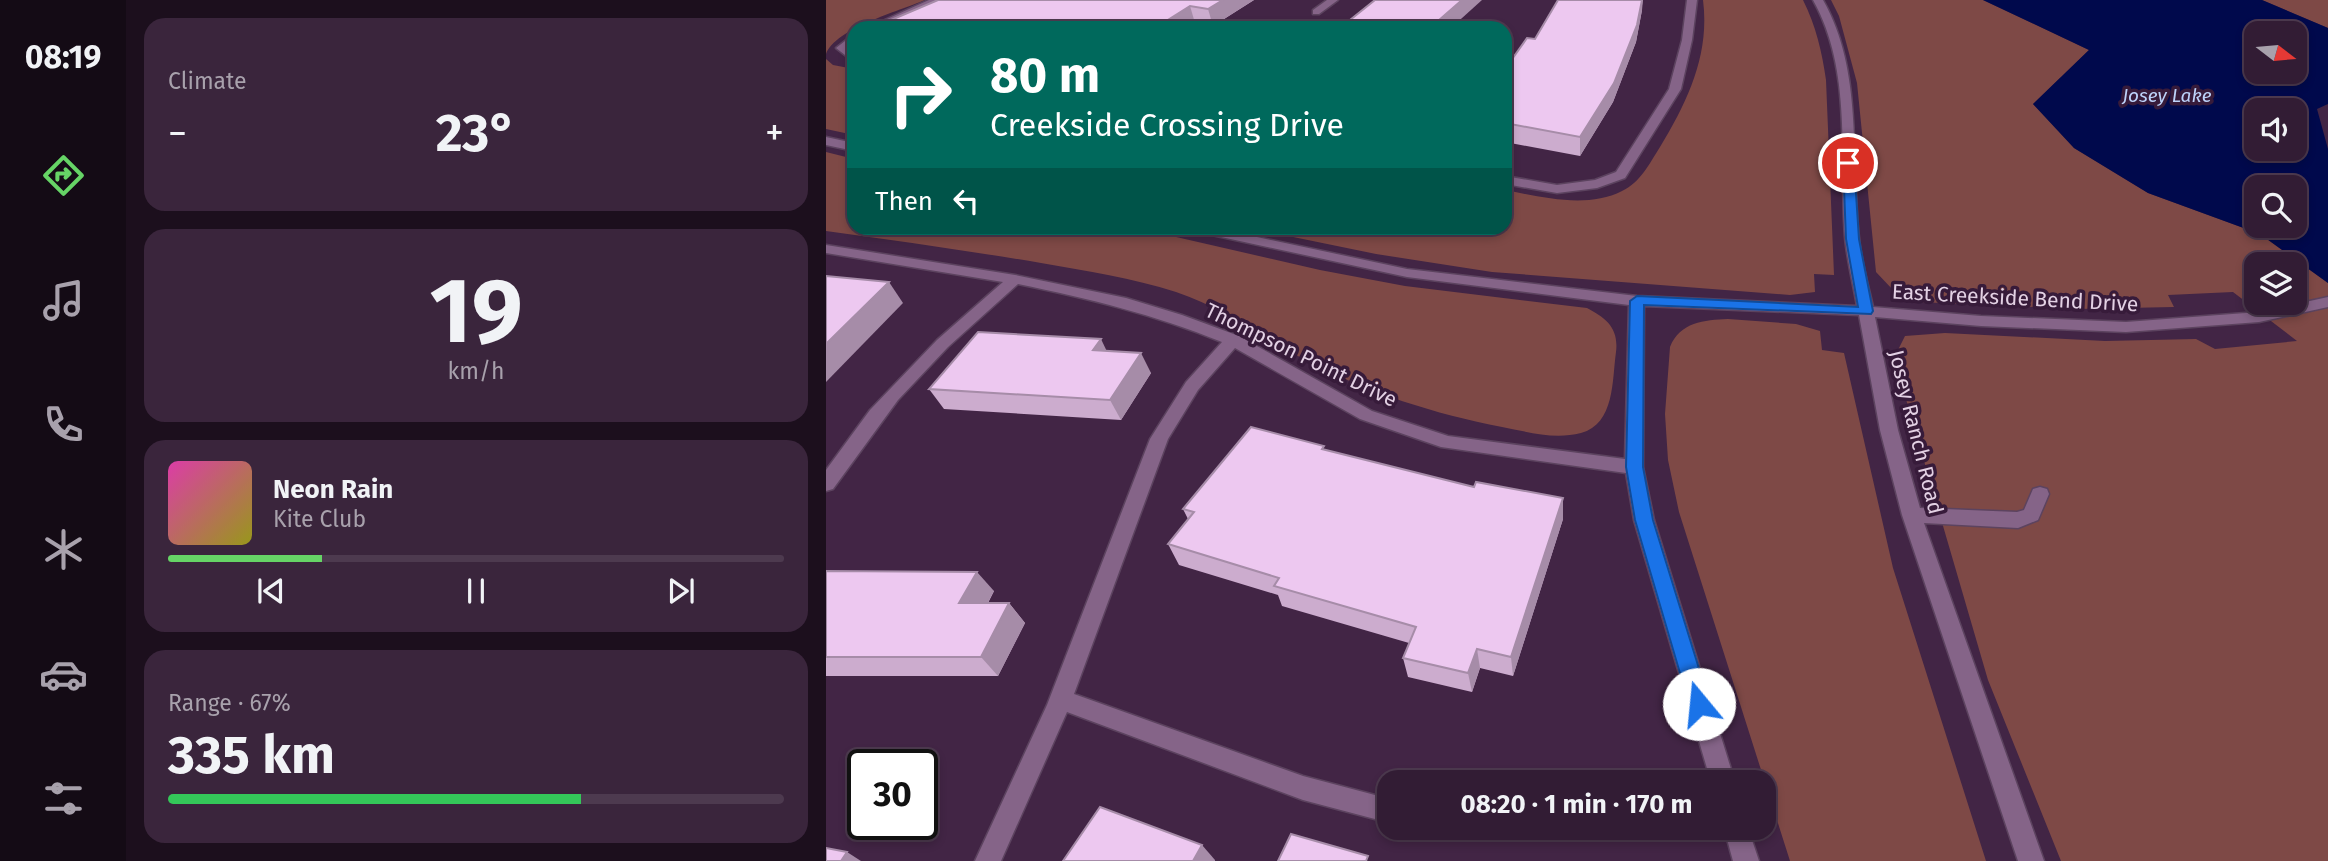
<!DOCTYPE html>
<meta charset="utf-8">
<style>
:root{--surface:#321c34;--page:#3a253c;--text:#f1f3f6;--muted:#a8a1ac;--line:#4d3a4f;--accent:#66d466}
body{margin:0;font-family:"Fira Sans",sans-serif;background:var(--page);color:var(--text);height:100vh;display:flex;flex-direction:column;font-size:26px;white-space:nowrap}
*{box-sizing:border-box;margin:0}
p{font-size:23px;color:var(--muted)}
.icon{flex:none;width:38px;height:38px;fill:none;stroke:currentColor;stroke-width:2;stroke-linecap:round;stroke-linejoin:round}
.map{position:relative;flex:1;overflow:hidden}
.panel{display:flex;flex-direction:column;gap:18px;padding:18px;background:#1c0f1d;width:700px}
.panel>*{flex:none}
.banner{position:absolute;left:21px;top:21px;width:665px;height:214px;border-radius:21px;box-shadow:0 4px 10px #0003,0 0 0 2px var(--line);background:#00695c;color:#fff;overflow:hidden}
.needle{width:46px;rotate:106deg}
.fabs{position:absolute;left:1418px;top:21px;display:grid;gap:14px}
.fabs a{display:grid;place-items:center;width:63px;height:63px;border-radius:14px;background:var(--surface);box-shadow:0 4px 10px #0003,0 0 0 2px var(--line);font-size:35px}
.speed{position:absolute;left:21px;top:749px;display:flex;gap:14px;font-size:35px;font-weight:700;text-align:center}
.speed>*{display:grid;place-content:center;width:91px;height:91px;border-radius:50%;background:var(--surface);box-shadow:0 4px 10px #0003,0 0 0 2px var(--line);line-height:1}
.speed .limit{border:4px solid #111;border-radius:10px;background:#fff;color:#111}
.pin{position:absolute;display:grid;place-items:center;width:60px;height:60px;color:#fff;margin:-30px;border:4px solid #fff;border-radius:50%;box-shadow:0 2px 7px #0007}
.me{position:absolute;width:77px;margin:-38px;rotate:343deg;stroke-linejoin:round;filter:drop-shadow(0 0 5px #0008)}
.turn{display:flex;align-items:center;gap:24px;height:147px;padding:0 28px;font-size:32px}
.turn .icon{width:91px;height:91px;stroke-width:2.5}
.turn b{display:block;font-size:49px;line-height:60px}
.then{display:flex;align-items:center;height:66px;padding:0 28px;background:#0003;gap:14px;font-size:26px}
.big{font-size:52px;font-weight:700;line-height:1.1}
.panel .card{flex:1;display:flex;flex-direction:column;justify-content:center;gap:10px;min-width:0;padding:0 24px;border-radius:21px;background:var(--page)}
.panel .dial{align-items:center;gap:0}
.dial b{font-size:91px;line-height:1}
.song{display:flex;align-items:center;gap:21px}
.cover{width:84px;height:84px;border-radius:10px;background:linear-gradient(135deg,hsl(320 70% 55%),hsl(60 70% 35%))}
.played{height:7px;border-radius:4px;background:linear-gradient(90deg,var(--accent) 25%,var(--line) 25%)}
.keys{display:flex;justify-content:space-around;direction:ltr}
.heat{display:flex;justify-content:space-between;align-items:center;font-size:38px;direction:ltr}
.charge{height:10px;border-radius:5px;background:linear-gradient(90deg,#34c759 67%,var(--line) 0)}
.trip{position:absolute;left:551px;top:770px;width:399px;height:70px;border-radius:21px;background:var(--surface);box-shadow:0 4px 10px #0003,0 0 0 2px var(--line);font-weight:700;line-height:70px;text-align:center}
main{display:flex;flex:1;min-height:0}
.tabs{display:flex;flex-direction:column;width:126px;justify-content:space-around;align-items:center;background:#140b15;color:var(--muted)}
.tabs .icon{width:49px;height:49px}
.tabs .active{color:var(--accent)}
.tabs b{font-size:32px;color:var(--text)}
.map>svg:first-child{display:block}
.green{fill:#7e4946;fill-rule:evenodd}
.water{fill:#00094c;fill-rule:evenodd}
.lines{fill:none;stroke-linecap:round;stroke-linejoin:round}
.minor-casing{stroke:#5c435f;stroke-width:3}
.minor{fill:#856488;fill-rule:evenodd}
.wall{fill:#ccacce}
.shaded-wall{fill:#a68ca8}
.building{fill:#edc8f0;stroke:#a68ca8;stroke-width:2}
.route{fill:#1a73e8;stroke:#114b97;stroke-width:2}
.labels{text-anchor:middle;stroke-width:7;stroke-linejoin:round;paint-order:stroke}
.far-water-label{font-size:19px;font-style:italic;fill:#bdd2fa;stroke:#371b3a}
.street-label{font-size:21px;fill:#e3d1e4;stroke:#371b3a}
</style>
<main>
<nav class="tabs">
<b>08:19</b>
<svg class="icon active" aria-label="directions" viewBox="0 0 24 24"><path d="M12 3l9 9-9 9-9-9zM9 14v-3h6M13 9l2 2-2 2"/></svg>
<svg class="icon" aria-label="music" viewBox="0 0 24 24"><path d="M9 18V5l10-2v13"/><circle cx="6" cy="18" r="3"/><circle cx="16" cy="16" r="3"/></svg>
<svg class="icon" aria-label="phone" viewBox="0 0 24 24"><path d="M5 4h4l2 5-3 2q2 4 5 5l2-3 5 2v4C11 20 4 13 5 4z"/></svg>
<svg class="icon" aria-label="climate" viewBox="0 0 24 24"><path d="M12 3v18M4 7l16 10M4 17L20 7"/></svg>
<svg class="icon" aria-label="car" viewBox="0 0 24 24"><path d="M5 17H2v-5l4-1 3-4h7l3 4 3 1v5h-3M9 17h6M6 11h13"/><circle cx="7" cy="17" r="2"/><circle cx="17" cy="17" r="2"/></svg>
<svg class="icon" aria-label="filters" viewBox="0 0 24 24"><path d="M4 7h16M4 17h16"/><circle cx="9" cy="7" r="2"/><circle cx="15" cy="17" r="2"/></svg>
</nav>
<section class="panel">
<div class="card"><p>Climate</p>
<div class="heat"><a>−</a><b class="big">23°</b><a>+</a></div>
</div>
<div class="card dial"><b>19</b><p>km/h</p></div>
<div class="card">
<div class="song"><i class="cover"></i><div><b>Neon Rain</b><p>Kite Club</p></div></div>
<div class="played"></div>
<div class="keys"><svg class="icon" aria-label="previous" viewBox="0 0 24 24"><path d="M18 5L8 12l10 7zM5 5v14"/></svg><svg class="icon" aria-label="pause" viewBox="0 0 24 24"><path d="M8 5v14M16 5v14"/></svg><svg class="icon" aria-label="next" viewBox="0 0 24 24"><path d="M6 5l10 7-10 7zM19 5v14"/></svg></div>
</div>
<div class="card"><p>Range · 67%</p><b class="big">335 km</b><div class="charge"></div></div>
</section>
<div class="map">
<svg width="1502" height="861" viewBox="0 0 1502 861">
<rect width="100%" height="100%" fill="#422545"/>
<g class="green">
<path d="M0 0H99C73 11 9 29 0 54Z"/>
<path d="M877 0H977C990 26 996 52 1000 80L1008 275 988 274 989 292 964 295 666 272 550 254 424 228H679V190C715 197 761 209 796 191 815 182 823 164 834 147 862 101 884 54 877 0Z"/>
<path d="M1005 0H1157L1263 50 1207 104 1248 148 1322 193 1434 234 1502 283V861H1235L1162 680 1068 358 1079 336 1119 333 1279 341 1370 339 1389 349 1471 341 1407 292 1342 295 1348 307 1251 309 1094 302 1067 290 1050 272 1031 83 1013 16ZM1430 264H1468V303H1430Z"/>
<polygon points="1436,0 1502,0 1502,28"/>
<polygon points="0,59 7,65 28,69 28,135 0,129"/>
<path d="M0 152 28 159V228H311L494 270 579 286 761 308C780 318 793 328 790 352 786 380 789 424 755 433 728 440 703 432 676 427 609 414 543 393 481 361 437 337 398 308 350 292 306 278 261 271 215 263 144 251 72 241 0 231Z"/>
<path d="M902 319 970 324 994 331 996 350 1018 353 1067 568 1160 861H964L853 512 842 460 839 414 844 347C854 322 878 320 902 319Z"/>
</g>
<path class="water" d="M1157 0H1436L1502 28V104L1491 109 1502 149V283L1434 234 1322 193 1248 148 1207 104 1263 50ZM1430 33H1468V72H1430ZM1430 110H1468V149H1430ZM1430 187H1468V226H1430Z"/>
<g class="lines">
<defs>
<g id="minor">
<polygon points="103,0 116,0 54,28 41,28"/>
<polygon points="501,0 512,0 493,14 487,14 487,10"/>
<polygon points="861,0 871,0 866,40 855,89 799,178 771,188 731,193 679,184 679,176 731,185 769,180 790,172 843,89 856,40"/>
<path d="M987 0H997C1038 72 1024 159 1033 238 1035 261 1042 284 1047 307L1155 316 1300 322 1433 312 1502 297V307L1433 322 1300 332 1155 326 1049 317 1072 430 1094 508 1191 512 1198 510 1207 489 1214 487 1221 489 1223 494 1212 520 1192 528 1098 523 1218 861H1192L1076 515 1054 430 1033 315 818 306 817 467 828 520 909 782H885L808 520 800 473 615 447 534 419 409 348 372 390 342 439 248 694 477 776 564 799V823L477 800 241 712 175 861H149L221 705 324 439 360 382 396 342C326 314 265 299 192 284L122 347 72 400 7 489 0 491V470L44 410 111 340 177 282 0 253V245L189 275 300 298 356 315 413 336 546 411 622 436 799 459 803 305 581 277 372 232 365 228H389L581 269 811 296 1031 306C1027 283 1021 260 1019 237 1013 159 1027 71 987 0Z"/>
<polygon points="28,34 28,42 21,48 28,54 28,62 10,48"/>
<polygon points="0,137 28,143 28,151 0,145"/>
<polygon points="898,828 922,828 933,861 907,861"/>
</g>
</defs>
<use href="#minor" class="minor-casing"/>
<use href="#minor" class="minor"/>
</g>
<g class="wall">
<polygon points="428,0 387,26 369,23 362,28 69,28 65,20"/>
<polygon points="816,10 810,42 787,102 754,156 679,142 679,69 709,39"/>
<polygon points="280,351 325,373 295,420 118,409 103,389"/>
<polygon points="499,450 648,487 737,498 737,519 687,676 654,668 646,692 582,677 577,658 583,643 456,606 452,595 353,565 342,544 362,519 357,509"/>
<polygon points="0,571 168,591 162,603 183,603 199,623 172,676 0,676"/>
</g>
<g class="shaded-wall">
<polygon points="397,0 428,0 387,26 382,9"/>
<polygon points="636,0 656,0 625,28 612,28 613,20"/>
<polygon points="816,0 817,0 816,10 810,42 787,102 754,156 754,137"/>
<polygon points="364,6 369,23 362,28 329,28"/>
<polygon points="63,282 77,303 0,382 0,344"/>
<polygon points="275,339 285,360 267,350"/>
<polygon points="315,353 325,373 295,420 284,400"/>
<polygon points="737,498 737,519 687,676 685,657"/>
<polygon points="151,572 168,591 151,623 133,603"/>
<polygon points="183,603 199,623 172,676 155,657"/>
<polygon points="651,649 654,668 646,692 642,673"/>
<polygon points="376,845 389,860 389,861 367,861"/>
<polygon points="21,852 35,861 15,861"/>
</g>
<g class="building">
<polygon points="112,0 397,0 382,9 364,6 329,28 129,28 65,20"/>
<polygon points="549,0 636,0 613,20 619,21 612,28 514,28"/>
<polygon points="732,0 816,0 811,25 788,83 754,137 679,123 679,69 701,38 709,39"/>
<polygon points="0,276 63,282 0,344"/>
<polygon points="152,332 275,339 267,350 315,353 284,400 103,389"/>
<polygon points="425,427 498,446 496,449 648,487 650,482 737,498 685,657 651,649 642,673 577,658 590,627 448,586 453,578 342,544 368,512 357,509"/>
<polygon points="0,571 151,572 133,603 183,603 155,657 0,657"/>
<polygon points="274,807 376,845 367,861 237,861"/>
<polygon points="465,834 542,856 540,861 452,861"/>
<polygon points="0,848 21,852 15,861 0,861"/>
</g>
<polygon class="route" points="1022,160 1028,163 1033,239 1047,311 1045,314 818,305 817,467 827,520 884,704 881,710 873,713 866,710 863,704 809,520 800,467 804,301 811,296 1032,307 1020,239 1017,163"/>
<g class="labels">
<g class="far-water-label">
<text x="1341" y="102">Josey Lake</text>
</g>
<g class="street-label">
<text transform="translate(1189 298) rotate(3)" y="7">East Creekside Bend Drive</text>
<text transform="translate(475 355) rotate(26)" y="7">Thompson Point Drive</text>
<text transform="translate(1090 432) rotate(76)" y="7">Josey Ranch Road</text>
</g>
</g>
</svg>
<div class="fabs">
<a><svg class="needle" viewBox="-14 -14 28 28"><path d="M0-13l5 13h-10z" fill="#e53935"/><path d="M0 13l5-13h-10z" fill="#a8a1ac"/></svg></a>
<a><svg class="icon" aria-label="sound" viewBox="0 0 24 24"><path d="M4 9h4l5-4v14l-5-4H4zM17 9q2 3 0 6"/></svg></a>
<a><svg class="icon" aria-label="search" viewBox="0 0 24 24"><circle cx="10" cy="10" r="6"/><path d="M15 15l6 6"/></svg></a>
<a><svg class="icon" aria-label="layers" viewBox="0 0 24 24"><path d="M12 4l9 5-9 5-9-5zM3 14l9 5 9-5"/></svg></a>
</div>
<div class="speed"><div class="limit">30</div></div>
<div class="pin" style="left:1022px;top:163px;background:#d93025"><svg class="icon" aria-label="arrive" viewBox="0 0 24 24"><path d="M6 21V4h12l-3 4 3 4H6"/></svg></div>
<svg class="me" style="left:873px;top:704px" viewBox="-20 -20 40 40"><circle r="19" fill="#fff"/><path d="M0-13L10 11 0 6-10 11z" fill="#1a73e8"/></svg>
<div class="trip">08:20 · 1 min · 170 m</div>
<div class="banner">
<div class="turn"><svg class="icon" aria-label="right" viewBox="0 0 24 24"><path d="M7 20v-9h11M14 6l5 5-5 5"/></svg><div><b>80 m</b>Creekside Crossing Drive</div></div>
<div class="then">Then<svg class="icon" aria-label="left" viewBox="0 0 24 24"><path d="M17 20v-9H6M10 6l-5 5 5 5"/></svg></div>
</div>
</div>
</main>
